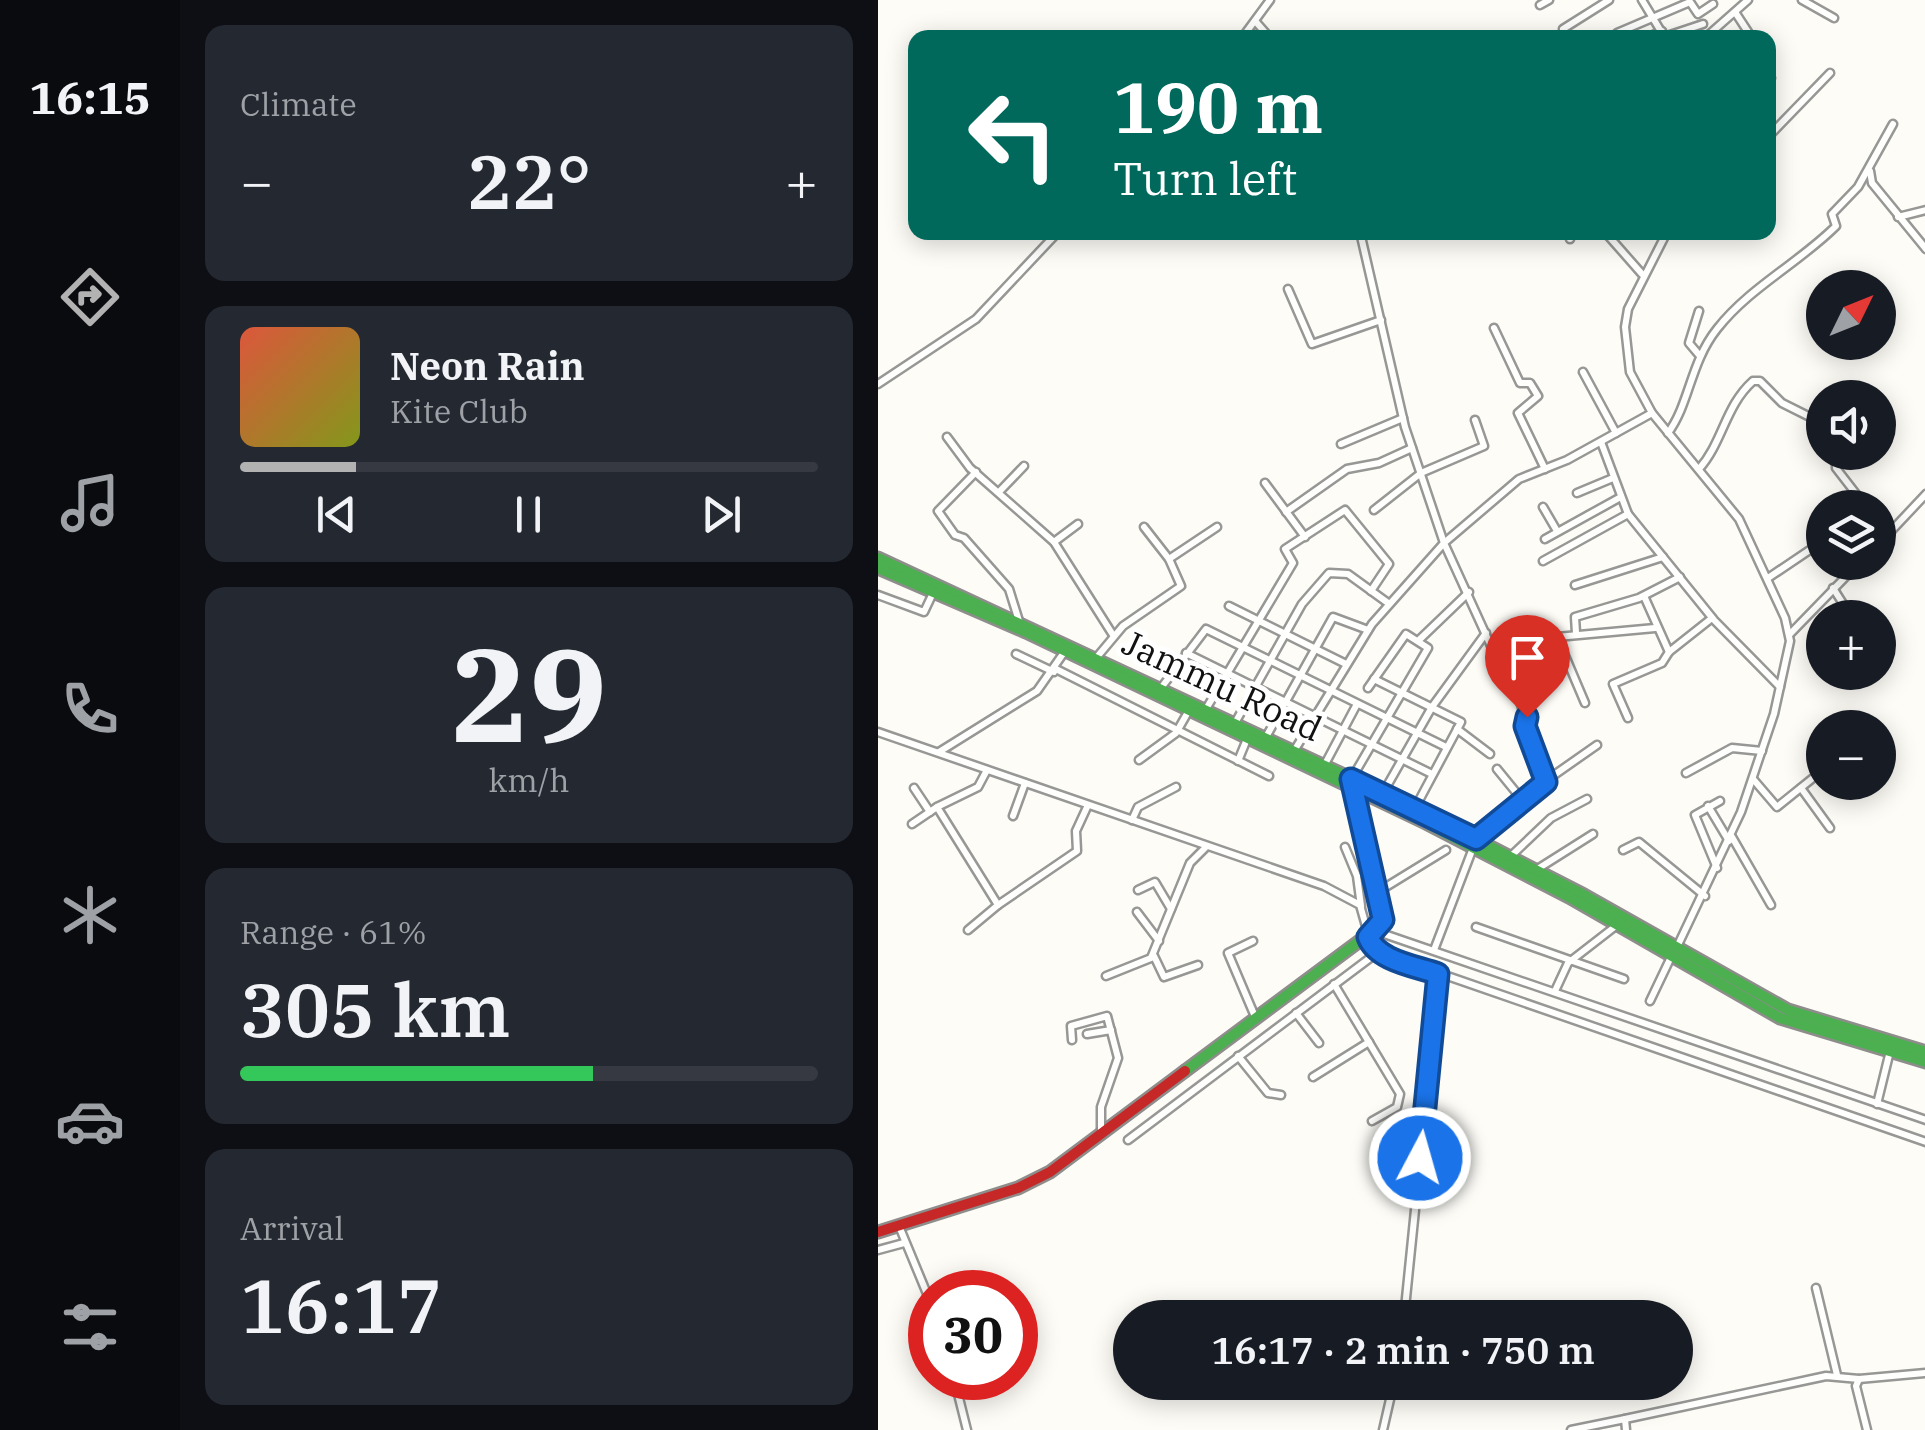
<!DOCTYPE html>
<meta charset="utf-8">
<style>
:root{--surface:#171b24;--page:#242831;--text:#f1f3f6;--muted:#9ea1a6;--line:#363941;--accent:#b2b2b3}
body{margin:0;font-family:"IBM Plex Serif",serif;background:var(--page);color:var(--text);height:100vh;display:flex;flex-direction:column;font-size:38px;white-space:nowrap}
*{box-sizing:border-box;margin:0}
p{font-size:32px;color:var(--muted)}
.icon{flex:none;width:55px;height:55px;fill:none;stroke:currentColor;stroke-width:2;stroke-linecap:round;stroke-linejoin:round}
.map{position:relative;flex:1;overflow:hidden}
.panel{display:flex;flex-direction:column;gap:25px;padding:25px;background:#0d0f14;width:698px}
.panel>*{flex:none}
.banner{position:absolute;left:30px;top:30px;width:868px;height:210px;border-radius:20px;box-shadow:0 5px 25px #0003;background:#00695c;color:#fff;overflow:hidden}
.needle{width:65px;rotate:47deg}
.controls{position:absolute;left:928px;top:270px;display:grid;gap:20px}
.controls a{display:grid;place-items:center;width:90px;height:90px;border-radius:50%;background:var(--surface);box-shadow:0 5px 25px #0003;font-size:50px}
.speed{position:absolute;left:30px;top:1270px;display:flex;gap:20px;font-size:50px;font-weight:700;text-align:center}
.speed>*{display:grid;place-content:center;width:130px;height:130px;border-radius:50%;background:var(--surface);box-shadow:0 5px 25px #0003;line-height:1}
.speed .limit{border:15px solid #d22;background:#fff;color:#111}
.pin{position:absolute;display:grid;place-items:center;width:85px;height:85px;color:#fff;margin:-102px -42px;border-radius:50% 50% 50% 0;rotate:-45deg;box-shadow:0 0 10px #0007}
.pin .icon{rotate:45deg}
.me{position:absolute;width:110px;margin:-55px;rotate:6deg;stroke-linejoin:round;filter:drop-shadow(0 0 8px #0008)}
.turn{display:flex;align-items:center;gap:35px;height:210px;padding:0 40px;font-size:45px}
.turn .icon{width:130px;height:130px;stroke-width:2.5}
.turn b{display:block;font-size:70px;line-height:85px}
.big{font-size:75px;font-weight:600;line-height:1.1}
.panel .widget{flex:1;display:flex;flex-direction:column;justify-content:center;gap:15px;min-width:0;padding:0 35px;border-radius:20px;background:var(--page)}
.panel .dial{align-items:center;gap:0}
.dial b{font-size:130px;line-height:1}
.song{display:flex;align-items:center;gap:30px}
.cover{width:120px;height:120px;border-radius:15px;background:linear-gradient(135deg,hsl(10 70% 55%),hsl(70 70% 35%))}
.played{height:10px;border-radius:5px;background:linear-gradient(90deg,var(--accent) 20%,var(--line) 20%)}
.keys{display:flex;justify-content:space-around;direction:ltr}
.heat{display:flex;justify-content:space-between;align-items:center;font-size:55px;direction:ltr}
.charge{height:15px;border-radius:8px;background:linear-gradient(90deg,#34c759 61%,var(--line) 0)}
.trip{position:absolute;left:235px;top:1300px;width:580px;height:100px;border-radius:50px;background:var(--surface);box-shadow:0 5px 25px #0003;font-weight:600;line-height:100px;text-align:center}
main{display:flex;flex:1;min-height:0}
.tab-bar{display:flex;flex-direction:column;width:180px;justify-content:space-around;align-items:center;background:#090b0e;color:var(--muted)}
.tab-bar .icon{width:70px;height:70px}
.tab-bar .selected{color:var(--accent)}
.tab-bar b{font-size:45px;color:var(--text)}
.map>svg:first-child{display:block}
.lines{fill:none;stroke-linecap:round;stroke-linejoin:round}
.street-casing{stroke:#979795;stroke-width:11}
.fast-casing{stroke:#8e8d8b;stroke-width:15}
.jam-casing{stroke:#8e8d8b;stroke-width:15}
.street{stroke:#fffffe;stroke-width:6}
.fast{stroke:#4caf50;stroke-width:10}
.jam{stroke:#c62828;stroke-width:10}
.route-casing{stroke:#114b97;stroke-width:25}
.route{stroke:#1a73e8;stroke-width:18}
.labels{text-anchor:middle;stroke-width:10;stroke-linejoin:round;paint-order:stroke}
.street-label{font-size:35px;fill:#111;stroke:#fff}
</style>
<main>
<nav class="tab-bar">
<b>16:15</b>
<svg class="icon selected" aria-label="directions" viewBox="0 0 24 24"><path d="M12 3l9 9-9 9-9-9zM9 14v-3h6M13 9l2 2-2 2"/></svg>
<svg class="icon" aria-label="music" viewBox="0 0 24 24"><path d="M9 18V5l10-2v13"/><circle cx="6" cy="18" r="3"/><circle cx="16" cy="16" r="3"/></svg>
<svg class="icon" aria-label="phone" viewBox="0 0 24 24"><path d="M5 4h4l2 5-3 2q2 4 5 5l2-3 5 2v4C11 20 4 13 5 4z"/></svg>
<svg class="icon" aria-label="climate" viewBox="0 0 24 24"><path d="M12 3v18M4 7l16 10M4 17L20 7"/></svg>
<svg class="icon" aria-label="car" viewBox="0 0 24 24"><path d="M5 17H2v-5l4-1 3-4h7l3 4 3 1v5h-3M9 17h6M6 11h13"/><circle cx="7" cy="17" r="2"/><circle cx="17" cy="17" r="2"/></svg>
<svg class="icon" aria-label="filters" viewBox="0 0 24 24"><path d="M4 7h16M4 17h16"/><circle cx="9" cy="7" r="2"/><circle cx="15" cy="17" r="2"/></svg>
</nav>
<section class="panel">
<div class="widget"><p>Climate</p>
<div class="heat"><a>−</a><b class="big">22°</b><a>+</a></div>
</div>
<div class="widget">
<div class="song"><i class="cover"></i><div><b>Neon Rain</b><p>Kite Club</p></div></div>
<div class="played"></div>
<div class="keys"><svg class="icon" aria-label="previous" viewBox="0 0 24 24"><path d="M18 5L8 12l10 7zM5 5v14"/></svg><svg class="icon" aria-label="pause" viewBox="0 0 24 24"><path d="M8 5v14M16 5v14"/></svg><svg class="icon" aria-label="next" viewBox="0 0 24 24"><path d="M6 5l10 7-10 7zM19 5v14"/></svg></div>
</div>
<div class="widget dial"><b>29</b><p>km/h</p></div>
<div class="widget"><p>Range · 61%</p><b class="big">305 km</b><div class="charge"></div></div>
<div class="widget"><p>Arrival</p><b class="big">16:17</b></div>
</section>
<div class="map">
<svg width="1048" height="1430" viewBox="0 0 1048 1430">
<rect width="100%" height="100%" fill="#fdfcf7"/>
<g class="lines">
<defs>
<g id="street">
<polyline points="764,0 787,38"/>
<polyline points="924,0 956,18"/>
<polyline points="662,5 671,0"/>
<polyline points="857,12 874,38"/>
<polyline points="378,22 392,38"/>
<polyline points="685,29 731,0"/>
<polyline points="739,33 812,2 820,14 835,4"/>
<polyline points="786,37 825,24"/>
<polyline points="364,38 392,0"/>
<polyline points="768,38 784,31"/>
<polyline points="827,38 870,0"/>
<polyline points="890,71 893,78"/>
<polyline points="890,137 952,73"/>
<polyline points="992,171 994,183 1048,249"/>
<polyline points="1020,217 1048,210"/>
<polyline points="692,232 692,239"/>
<polyline points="727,232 764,274"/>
<polyline points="789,232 750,309 747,327 752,372 774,413 861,519 907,618 912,641 896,714 863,812 799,947"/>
<polyline points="410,289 434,344 503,320"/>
<polyline points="821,311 811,343 822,356"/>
<polyline points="616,328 642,383 652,383 660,396 640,413 667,469"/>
<polyline points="705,372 738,433"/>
<polyline points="0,384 98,319 180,232"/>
<path d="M790 433C812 403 812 363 839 329 872 287 921 263 958 226L954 214 980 187 1015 124"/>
<polyline points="69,437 92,468 176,542 235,635"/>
<polyline points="723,442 750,514 836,620 902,687"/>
<polyline points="463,444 525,418"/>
<polyline points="958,452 958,468 989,508"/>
<path d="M821 469C845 442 847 406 875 381H882L904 403 938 420"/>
<polyline points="98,472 60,511 77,535 86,538 131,589 141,621"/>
<polyline points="387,483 427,537"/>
<polyline points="121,492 146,466"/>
<polyline points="699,493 735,478"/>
<polyline points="665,507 679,531"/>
<polyline points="496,510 543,473 606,446 597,420"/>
<polyline points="408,512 469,469 501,463 534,448"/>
<polyline points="1000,518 1013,532"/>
<polyline points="667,539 741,498"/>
<polyline points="176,542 200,524"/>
<polyline points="1000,545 1048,494"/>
<polyline points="291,559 339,527"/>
<polyline points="665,561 750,514"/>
<polyline points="890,578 945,541"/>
<polyline points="697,585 785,557"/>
<polyline points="955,588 974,618"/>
<polyline points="0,595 46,612 55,593"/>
<polyline points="766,596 791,652"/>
<polyline points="351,606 468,664"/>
<polyline points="698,633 697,617 761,598 802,577"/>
<polyline points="912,634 982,562"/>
<polyline points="679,637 707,703"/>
<polyline points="540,641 591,592"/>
<polyline points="308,653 554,774"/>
<polyline points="138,654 176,672"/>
<polyline points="219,657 245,626 303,586 291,559 266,527"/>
<polyline points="628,662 679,637 777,628"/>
<polyline points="178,669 391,776"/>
<polyline points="496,679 583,722 537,808"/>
<polyline points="283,688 328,629 568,747"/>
<polyline points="639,688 689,667"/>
<polyline points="328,709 415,563 407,549 467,510 511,564 493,591"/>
<polyline points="750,718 735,684 784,663 791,652 834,618"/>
<polyline points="357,723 424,604 451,573 470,574 510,603"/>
<polyline points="579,729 612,754"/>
<polyline points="0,732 446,886 482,905 493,944 503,953 1048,1142"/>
<polyline points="388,737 455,617 490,630"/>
<polyline points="416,751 494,624 566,543 527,427 482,232"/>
<polyline points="61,752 159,691 187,651"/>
<polyline points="261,760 298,733 310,712"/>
<polyline points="360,761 369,739"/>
<polyline points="446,766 479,704"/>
<polyline points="619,769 646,802"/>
<polyline points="808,773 854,748 884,751"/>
<polyline points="474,778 550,648 528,634 490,688"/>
<polyline points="875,779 899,807 935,778"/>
<polyline points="669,780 719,745"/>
<polyline points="36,788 52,812"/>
<polyline points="923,788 952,828"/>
<polyline points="505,793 554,707 608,633"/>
<polyline points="830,806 851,841"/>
<polyline points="135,816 147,783"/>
<polyline points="254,820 260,807 298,787"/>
<polyline points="34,824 59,807"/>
<polyline points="854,837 893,905"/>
<polyline points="598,839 669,780 624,650 613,646 566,543 641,479 689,460 774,413"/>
<polyline points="467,847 479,876 483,906"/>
<polyline points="745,850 761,842 827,896"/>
<polyline points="632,857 673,818 709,799"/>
<polyline points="839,868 817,815 842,801"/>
<polyline points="658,870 715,834"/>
<polyline points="260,890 277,882 293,909"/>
<polyline points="498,893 568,850"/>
<polyline points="120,905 199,851 198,831 210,805"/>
<polyline points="259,912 281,941"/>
<polyline points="502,927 509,935 1048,1120"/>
<polyline points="598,927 746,979"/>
<polyline points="90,930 120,905 59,807 100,787 109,770"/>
<polyline points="375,941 350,953 378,1019"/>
<polyline points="556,950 595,848"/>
<polyline points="276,956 286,977 320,965"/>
<polyline points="228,976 273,958 312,863 328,847"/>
<polyline points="456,984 522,1094 519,1107 494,1121"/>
<polyline points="677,991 690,963 739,925"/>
<polyline points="772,1001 793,957"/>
<polyline points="418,1013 441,1043"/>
<polyline points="209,1034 233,1030"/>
<polyline points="194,1040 193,1026 229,1016 240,1058 223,1107 223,1135"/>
<polyline points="360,1056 390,1093 403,1095"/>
<polyline points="435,1077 491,1042"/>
<polyline points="999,1104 1012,1051"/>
<polyline points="250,1140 500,952"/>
<polyline points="21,1226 52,1301"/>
<polyline points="0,1250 26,1243"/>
<polyline points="938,1288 959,1375"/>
<polyline points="526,1318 561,974"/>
<polyline points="76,1378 89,1430"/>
<polyline points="981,1379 978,1386 989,1430"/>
<polyline points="747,1419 948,1376 981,1379 1048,1373"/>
<polyline points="505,1430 516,1382"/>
<polyline points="693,1430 747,1419 748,1430"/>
</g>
<g id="fast">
<polyline points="0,558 537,808 706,895 910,1010 1048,1052"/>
<polyline points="0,568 148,632 548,823 691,897 902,1018 1048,1062"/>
<polyline points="307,1071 503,925 473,783"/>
</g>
<polyline id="jam" points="0,1232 140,1188 172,1172 307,1071"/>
</defs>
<use href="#street" class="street-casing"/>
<use href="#fast" class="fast-casing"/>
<use href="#jam" class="jam-casing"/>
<use href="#street" class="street"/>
<use href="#fast" class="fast"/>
<use href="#jam" class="jam"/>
</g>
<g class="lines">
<defs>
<path id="route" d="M542 1158 560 974C538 966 499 961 490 937L505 920 473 779 598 839 668 782 647 726 649 717"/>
</defs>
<use href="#route" class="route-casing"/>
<use href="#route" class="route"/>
</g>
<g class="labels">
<g class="street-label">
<text transform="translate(344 686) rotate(25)" y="12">Jammu Road</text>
</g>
</g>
</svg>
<div class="controls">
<a><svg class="needle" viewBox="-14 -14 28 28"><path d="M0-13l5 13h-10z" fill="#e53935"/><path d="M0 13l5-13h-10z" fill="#9ea1a6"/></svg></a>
<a><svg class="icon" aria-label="sound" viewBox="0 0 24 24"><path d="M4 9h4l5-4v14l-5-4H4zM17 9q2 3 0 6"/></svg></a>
<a><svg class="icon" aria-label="layers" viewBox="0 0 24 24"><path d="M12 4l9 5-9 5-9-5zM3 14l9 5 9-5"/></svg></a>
<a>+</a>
<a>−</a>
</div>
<div class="speed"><div class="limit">30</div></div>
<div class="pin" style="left:649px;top:717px;background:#d93025"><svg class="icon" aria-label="arrive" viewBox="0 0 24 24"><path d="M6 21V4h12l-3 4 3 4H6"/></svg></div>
<svg class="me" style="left:542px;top:1158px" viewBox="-20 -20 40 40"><circle r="17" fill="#1a73e8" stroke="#fff" stroke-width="3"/><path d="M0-11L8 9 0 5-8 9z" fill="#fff"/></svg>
<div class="trip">16:17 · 2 min · 750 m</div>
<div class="banner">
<div class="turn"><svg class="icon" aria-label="left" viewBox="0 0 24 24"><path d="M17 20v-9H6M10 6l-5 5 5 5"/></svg><div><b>190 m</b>Turn left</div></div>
</div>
</div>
</main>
